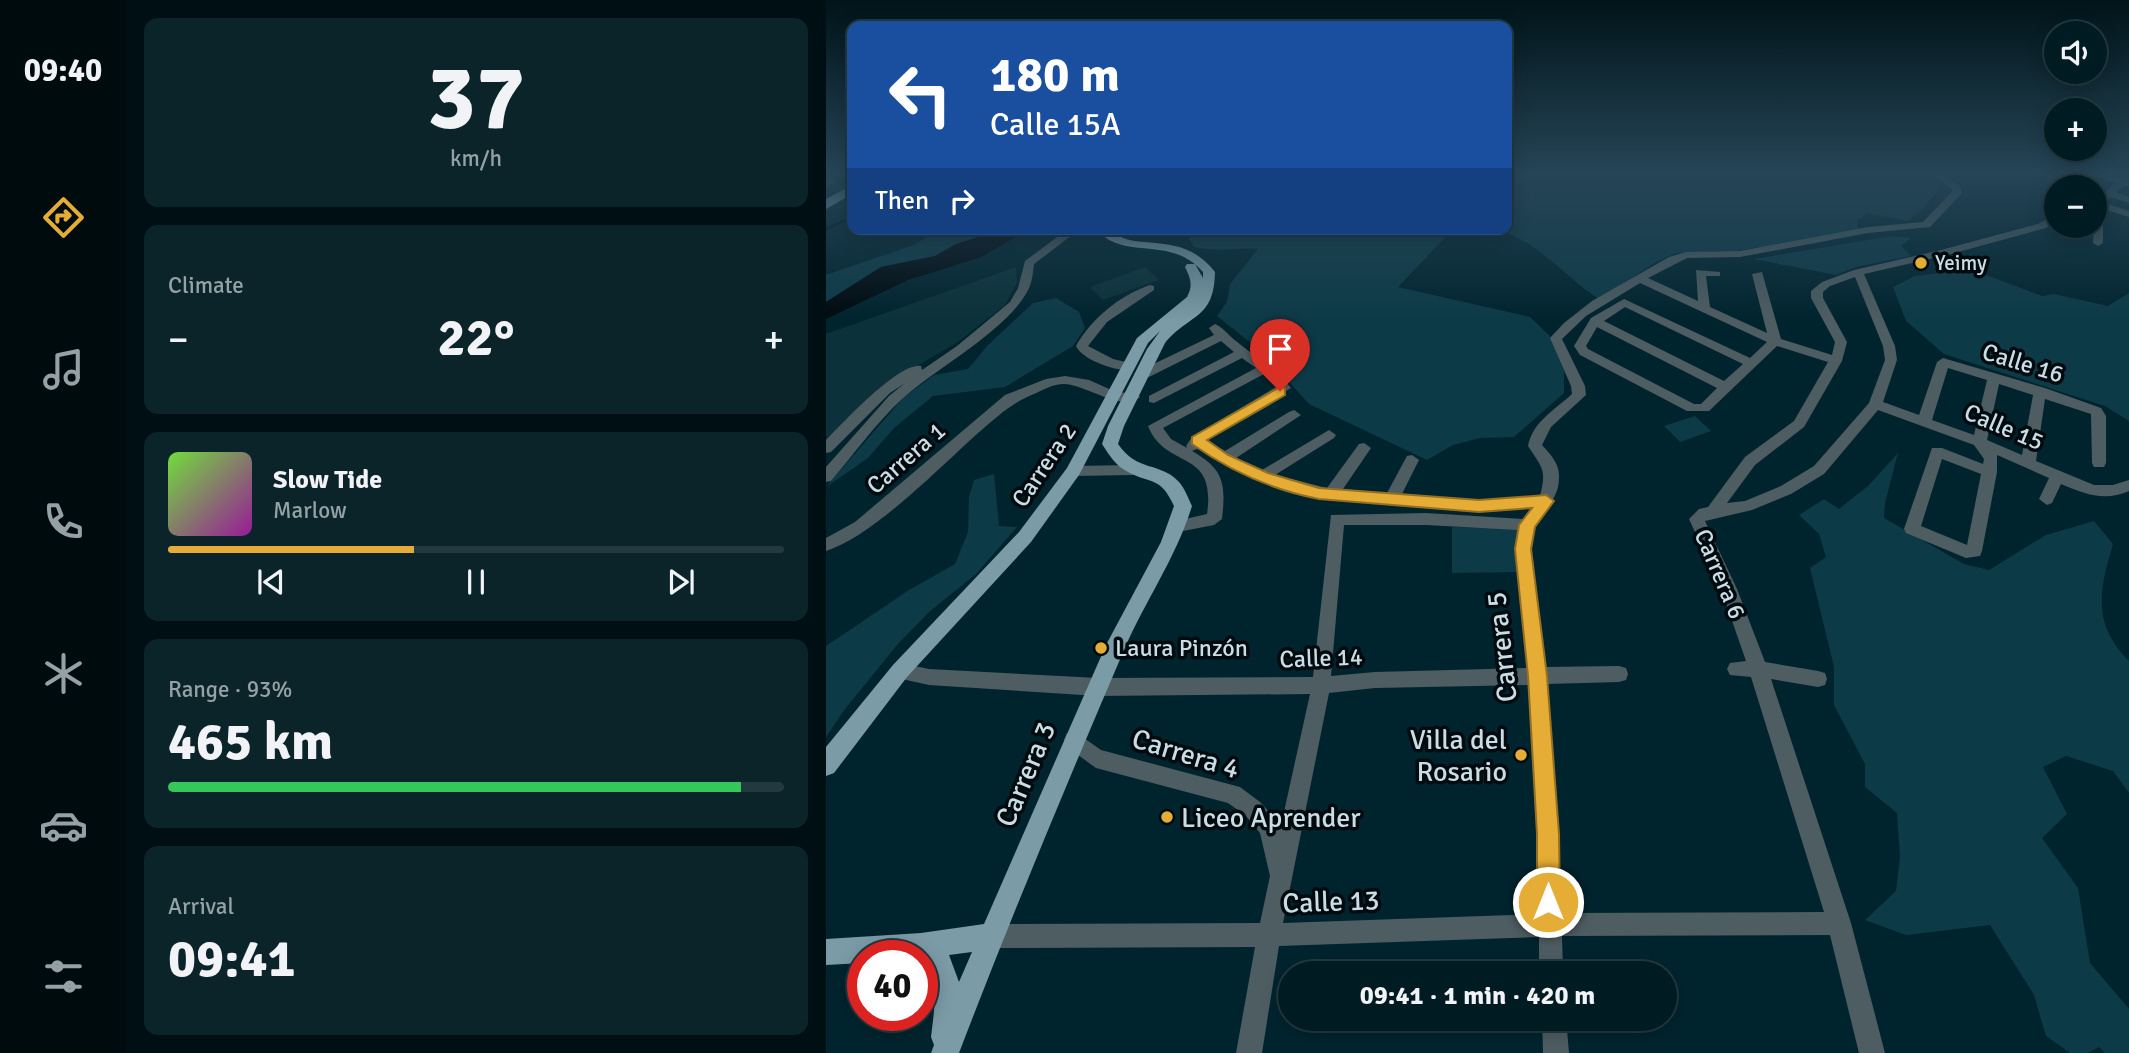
<!DOCTYPE html>
<meta charset="utf-8">
<style>
:root{--surface:#001b22;--page:#0a242a;--text:#f1f3f6;--muted:#95a1a5;--line:#223940;--accent:#e5ad35}
body{margin:0;font-family:Signika,sans-serif;background:var(--page);color:var(--text);height:100vh;display:flex;flex-direction:column;font-size:26px;white-space:nowrap}
*{box-sizing:border-box;margin:0}
p{font-size:23px;color:var(--muted)}
.icon{flex:none;width:38px;height:38px;fill:none;stroke:currentColor;stroke-width:2;stroke-linecap:round;stroke-linejoin:round}
.map{position:relative;flex:1;overflow:hidden}
.details{display:flex;flex-direction:column;gap:18px;padding:18px;background:#000f13;width:700px}
.details>*{flex:none}
.hud{position:absolute;left:21px;top:21px;width:665px;height:214px;border-radius:14px;box-shadow:0 4px 18px #0003,0 0 0 2px var(--line);background:#1a4fa0;color:#fff;overflow:hidden}
.buttons{position:absolute;left:1218px;top:21px;display:grid;gap:14px}
.buttons a{display:grid;place-items:center;width:63px;height:63px;border-radius:50%;background:var(--surface);box-shadow:0 4px 18px #0003,0 0 0 2px var(--line);font-size:35px}
.speed{position:absolute;left:21px;top:940px;display:flex;gap:14px;font-size:35px;font-weight:700;text-align:center}
.speed>*{display:grid;place-content:center;width:91px;height:91px;border-radius:50%;background:var(--surface);box-shadow:0 4px 18px #0003,0 0 0 2px var(--line);line-height:1}
.speed .limit{border:10px solid #d22;background:#fff;color:#111}
.pin{position:absolute;display:grid;place-items:center;width:60px;height:60px;color:#fff;margin:-72px -30px;border-radius:50% 50% 50% 0;rotate:-45deg;box-shadow:0 0 7px #0007}
.pin .icon{rotate:45deg}
.me{position:absolute;width:77px;margin:-38px;rotate:0deg;stroke-linejoin:round;filter:drop-shadow(0 0 5px #0008)}
.turn{display:flex;align-items:center;gap:24px;height:147px;padding:0 28px;font-size:32px}
.turn .icon{width:91px;height:91px;stroke-width:2.5}
.turn b{display:block;font-size:49px;line-height:60px}
.then{display:flex;align-items:center;height:66px;padding:0 28px;background:#0003;gap:14px;font-size:26px}
.big{font-size:52px;font-weight:700;line-height:1.1}
.details .widget{flex:1;display:flex;flex-direction:column;justify-content:center;gap:10px;min-width:0;padding:0 24px;border-radius:14px;background:var(--page)}
.details .dial{align-items:center;gap:0}
.dial b{font-size:91px;line-height:1}
.song{display:flex;align-items:center;gap:21px}
.cover{width:84px;height:84px;border-radius:10px;background:linear-gradient(135deg,hsl(100 70% 55%),hsl(300 70% 35%))}
.played{height:7px;border-radius:4px;background:linear-gradient(90deg,var(--accent) 40%,var(--line) 40%)}
.keys{display:flex;justify-content:space-around;direction:ltr}
.heat{display:flex;justify-content:space-between;align-items:center;font-size:38px;direction:ltr}
.charge{height:10px;border-radius:5px;background:linear-gradient(90deg,#34c759 93%,var(--line) 0)}
.trip{position:absolute;left:452px;top:961px;width:399px;height:70px;border-radius:35px;background:var(--surface);box-shadow:0 4px 18px #0003,0 0 0 2px var(--line);font-weight:700;line-height:70px;text-align:center}
main{display:flex;flex:1;min-height:0}
.tab-bar{display:flex;flex-direction:column;width:126px;justify-content:space-around;align-items:center;background:#000b0e;color:var(--muted)}
.tab-bar .icon{width:49px;height:49px}
.tab-bar .active{color:var(--accent)}
.tab-bar b{font-size:32px;color:var(--text)}
.map>svg:first-child{display:block}
.built{fill:#0b313a}
.green{fill:#0d3a47}
.water{fill:#00090e}
.lines{fill:none;stroke-linecap:round;stroke-linejoin:round}
.stream{stroke:#00090e;stroke-width:2.5}
.minor{fill:#4e5d62;fill-rule:evenodd}
.major{fill:#7b9ba6;fill-rule:evenodd}
.highway{fill:#8db4c1;fill-rule:evenodd}
.route{fill:#e5ad35;stroke:#957022;stroke-width:2}
.poi-dot{fill:#e5ad35;stroke:#010b0f;stroke-width:2.5}
.labels{text-anchor:middle;stroke-width:7;stroke-linejoin:round;paint-order:stroke}
.far-poi-label{font-size:21px;fill:#cadde4;stroke:#010b0f;text-anchor:start}
.street-label{font-size:24px;fill:#cadde4;stroke:#010b0f}
.poi-label{font-size:24px;fill:#cadde4;stroke:#010b0f;text-anchor:start}
.near-street-label{font-size:28px;fill:#cadde4;stroke:#010b0f}
.near-poi-label{font-size:28px;fill:#cadde4;stroke:#010b0f;text-anchor:end}
</style>
<main>
<nav class="tab-bar">
<b>09:40</b>
<svg class="icon active" aria-label="directions" viewBox="0 0 24 24"><path d="M12 3l9 9-9 9-9-9zM9 14v-3h6M13 9l2 2-2 2"/></svg>
<svg class="icon" aria-label="music" viewBox="0 0 24 24"><path d="M9 18V5l10-2v13"/><circle cx="6" cy="18" r="3"/><circle cx="16" cy="16" r="3"/></svg>
<svg class="icon" aria-label="phone" viewBox="0 0 24 24"><path d="M5 4h4l2 5-3 2q2 4 5 5l2-3 5 2v4C11 20 4 13 5 4z"/></svg>
<svg class="icon" aria-label="climate" viewBox="0 0 24 24"><path d="M12 3v18M4 7l16 10M4 17L20 7"/></svg>
<svg class="icon" aria-label="car" viewBox="0 0 24 24"><path d="M5 17H2v-5l4-1 3-4h7l3 4 3 1v5h-3M9 17h6M6 11h13"/><circle cx="7" cy="17" r="2"/><circle cx="17" cy="17" r="2"/></svg>
<svg class="icon" aria-label="filters" viewBox="0 0 24 24"><path d="M4 7h16M4 17h16"/><circle cx="9" cy="7" r="2"/><circle cx="15" cy="17" r="2"/></svg>
</nav>
<section class="details">
<div class="widget dial"><b>37</b><p>km/h</p></div>
<div class="widget"><p>Climate</p>
<div class="heat"><a>−</a><b class="big">22°</b><a>+</a></div>
</div>
<div class="widget">
<div class="song"><i class="cover"></i><div><b>Slow Tide</b><p>Marlow</p></div></div>
<div class="played"></div>
<div class="keys"><svg class="icon" aria-label="previous" viewBox="0 0 24 24"><path d="M18 5L8 12l10 7zM5 5v14"/></svg><svg class="icon" aria-label="pause" viewBox="0 0 24 24"><path d="M8 5v14M16 5v14"/></svg><svg class="icon" aria-label="next" viewBox="0 0 24 24"><path d="M6 5l10 7-10 7zM19 5v14"/></svg></div>
</div>
<div class="widget"><p>Range · 93%</p><b class="big">465 km</b><div class="charge"></div></div>
<div class="widget"><p>Arrival</p><b class="big">09:41</b></div>
</section>
<div class="map">
<svg width="1303" height="1053" viewBox="0 0 1303 1053">
<rect width="100%" height="100%" fill="#00242e"/>
<g class="built">
<polygon points="190,267 191,283 179,305 132,342 55,387 0,439 0,334"/>
<polygon points="319,267 333,280 277,300 264,287"/>
</g>
<g class="green">
<path d="M681 175H1096L1109 182 1114 188 1095 211 1081 221 1042 213 1031 220 1032 229 1003 237 908 251 850 253 829 263 773 299C737 276 710 237 665 229H681Z"/>
<polygon points="117,229 178,229 130,244 109,256 55,267 0,302 0,275 85,246"/>
<path d="M405 229H627L572 287 704 317 724 336 738 371V393L688 437 654 438 627 445 601 460 483 404 436 352 391 316 401 302 404 284 432 249C410 248 390 252 368 247L363 239 369 231Z"/>
<polygon points="1067,236 1085,238 1075,246 1085,256 1030,267 1010,275 928,259"/>
<polygon points="1140,270 1160,275 1216,296 1228,294 1282,306 1303,293 1303,421 1279,406 1118,354 1080,321 1067,287 1089,276"/>
<polygon points="230,298 253,312 259,328 247,346 179,387 107,396 68,428 42,458 0,487 77,398 108,375 142,369 161,346 207,303"/>
<polygon points="869,416 885,431 854,442 838,426"/>
<path d="M1072 453 1059 503 1058 518 1138 564 1163 570 1220 535 1268 521 1287 544C1273 591 1266 624 1303 661V793L1287 771 1240 756 1217 767 1241 814 1216 838 1252 888 1264 963 1303 1009V1053H1279L1273 1047 1262 1053H1244L1220 1036 1208 995 1164 925 1080 935 1039 920 1070 891 1074 857 1071 813 1039 787V764L1008 705V667L984 568 1000 557 993 534 973 515 998 499 1013 509 1042 486Z"/>
<polygon points="168,474 173,526 191,527 150,574 103,612 71,645 19,709 0,737 0,646 83,590 129,564 142,532 143,497 148,480"/>
<polygon points="626,527 691,528 693,572 626,573"/>
</g>
<polygon class="water" points="178,229 214,229 193,235 156,257 82,280 0,319 0,302 55,267 109,256 130,244"/>
<g class="lines">
<polyline class="stream" points="0,229 26,217"/>
<g class="minor">
<path d="M1107 175H1117L1134 186 1136 193 1104 227 1042 233 914 257 861 258 822 278 872 301 870 270 894 272V276H880L884 307 941 333 926 274 936 272 955 339 1006 355 1009 342 985 298V291L996 282 1028 270 1115 250 1212 224 1230 214V221L1220 228 1121 255 1038 274 1069 346 1071 360 1057 402 1093 415 1111 362 1117 358 1219 388 1275 408 1280 416V463L1278 467H1268L1266 463 1265 414 1219 399 1210 461 1268 485H1287L1303 480V491C1278 502 1259 494 1235 484L1226 503 1221 505 1213 499 1223 478 1171 455V472L1156 551 1154 556 1140 558 1080 533 1078 529 1106 448H1116L1157 464 1158 459 1148 445 1052 410 998 474 965 494 926 510 879 521 911 589 939 662 992 671 999 673 1001 679 999 685 992 687 945 679 1025 923 1059 1053H1033L1004 935 736 936 737 973H713V937L453 946 436 1053H410L429 947 164 948 156 944 152 936 156 928 164 924 434 923 444 876 434 833 420 816 402 803 270 768 241 747 238 740 241 733 248 731 275 750 414 787 434 802 451 820 454 830 484 694 272 696 103 685 67 677 65 671 67 665 74 663 103 669 272 678 487 677 505 515 600 513 697 519 706 508C688 509 670 512 652 512 625 511 598 507 571 505 491 498 440 494 373 448L366 451C398 469 400 484 396 519L388 525 352 532 346 530 344 526 346 522 381 514C391 447 340 471 322 426L430 368 416 358 328 403 323 402V396L408 352 395 341 323 377H313V371L388 335 383 328 389 324C397 327 403 336 410 341 429 357 450 368 465 388L381 440 399 451 463 412 468 410 475 415 410 458 436 470 503 430 510 435 508 438 449 475 501 488 533 444 538 443 545 448 517 489 561 493 581 456 586 455 593 460 576 494 653 500 714 496C721 469 716 468 702 446 707 421 729 410 746 394L745 386 724 338 738 323 766 301 843 257 860 252 914 251 1042 227 1097 222 1126 192V189ZM1029 277 1057 346 1059 360 1043 403 988 466 955 486 919 501 901 503 929 465 978 427 1016 361 1021 342 997 298V292L1004 286ZM814 283 941 342 924 358 798 299 765 318 748 346 754 355 861 411H883L951 346 1002 362 968 421 919 457 882 507 873 509 863 519 895 589 920 661 904 663 901 669 904 675 925 677 998 912 735 913 733 834 721 684 793 682 800 680 802 674 800 668 793 666 719 667C715 628 701 569 708 531 711 513 733 503 733 478 734 464 725 455 716 445L725 427 760 395 759 386 736 339 760 316ZM799 307 917 364 898 381 778 321ZM771 327 891 388 875 404H868L762 349 760 346ZM1122 368 1161 380 1148 435 1106 420ZM438 374 450 387 366 437 360 446 361 448 345 439 337 428ZM1173 384 1207 395 1196 455 1161 440ZM1116 459 1155 474 1141 545 1095 526ZM518 525H600L692 530 689 549 701 668 549 672 505 676ZM702 685 711 834 712 914 457 923 503 693 549 688Z"/>
<polygon points="1235,175 1245,175 1235,184 1235,187 1227,189 1225,183"/>
<polygon points="1266,175 1279,175 1293,179 1298,175 1303,175 1303,186 1297,186 1290,192 1303,197 1303,203 1285,197 1279,203 1303,211 1303,217 1277,209 1277,243 1272,246 1267,243 1269,202 1289,183"/>
<polygon points="0,180 6,179 11,182 0,186"/>
<path d="M242 229H254L208 264C207 273 206 283 202 290 182 330 110 368 76 399 50 423 28 454 5 481L0 482V467L63 396 79 383 64 393 5 452 0 453V440C17 423 73 362 95 366L96 370 131 346 184 302 192 288 199 261Z"/>
<path d="M324 285 328 286V290L281 322 262 346 287 359 308 364V370C292 372 257 361 250 346 265 319 294 295 324 285Z"/>
<path d="M239 376 263 380 290 392 312 394 314 397C297 413 259 384 238 384 227 384 217 390 208 394 185 403 170 418 151 434 113 468 47 536 0 551V538L29 522 179 395 220 379Z"/>
<polygon points="307,465 314,470 307,475 247,476 240,471 247,466"/>
<polygon points="716,1018 740,1018 743,1053 717,1053"/>
</g>
<path class="major" d="M270 229H283C309 255 354 227 389 272 388 320 364 313 339 343L298 426 292 444C311 472 334 462 352 481 359 488 362 498 366 506 350 558 319 601 298 650 241 783 185 917 133 1053H105L108 1045 105 1037C107 1019 111 999 106 981 104 971 96 966 96 956H37V963L0 965V939L95 933 158 924 280 645 335 542 348 506C334 476 327 485 302 472 290 466 283 455 276 444L282 426 321 349 334 331 322 343 253 475 205 542 81 677 8 773 0 776V747L67 665 193 532 241 468 311 338 361 297C367 286 365 279 359 267L361 264H369L377 278V272C344 234 298 262 270 229ZM146 952 133 982 123 955Z"/>
<polygon class="highway" points="26,185 26,194 0,209 0,199"/>
</g>
<linearGradient id="sky" x2="0" y2="1"><stop stop-color="#001419"/><stop offset="0.54" stop-color="#264557"/><stop offset="1" stop-color="#264557" stop-opacity="0"/></linearGradient>
<rect width="1303" height="322" fill="url(#sky)"/>
<path class="route" d="M454 387 459 388V395L381 440 402 455 442 473 493 488 653 500 720 495 728 501 709 527 705 549 721 676 733 834 734 902 730 910 722 914 714 910 711 902V834L702 676 689 549 693 525 706 508 653 512 493 499C447 490 404 471 366 444V437Z"/>
<g class="poi-dot">
<circle cx="1095" cy="263" r="7"/>
<circle cx="275" cy="648" r="7"/>
<circle cx="695" cy="755" r="7"/>
<circle cx="341" cy="817" r="7"/>
</g>
<g class="labels">
<g class="far-poi-label">
<text x="1109" y="270">Yeimy</text>
</g>
<g class="street-label">
<text transform="translate(1197 363) rotate(17)" y="8">Calle 16</text>
<text transform="translate(1178 427) rotate(23)" y="8">Calle 15</text>
<text transform="translate(80 458) rotate(-41)" y="8">Carrera 1</text>
<text transform="translate(218 465) rotate(-56)" y="8">Carrera 2</text>
<text transform="translate(894 574) rotate(67)" y="8">Carrera 6</text>
<text transform="translate(495 658) rotate(-2)" y="8">Calle 14</text>
</g>
<g class="poi-label">
<text x="289" y="656">Laura Pinzón</text>
</g>
<g class="near-street-label">
<text transform="translate(675 647) rotate(-96)" y="10">Carrera 5</text>
<text transform="translate(360 753) rotate(17)" y="10">Carrera 4</text>
<text transform="translate(199 774) rotate(-67)" y="10">Carrera 3</text>
<text transform="translate(505 901) rotate(-2)" y="10">Calle 13</text>
</g>
<g class="near-poi-label">
<text x="681" y="749">Villa del<tspan x="681" dy="32">Rosario</tspan></text>
<text x="355" y="827" text-anchor="start">Liceo Aprender</text>
</g>
</g>
</svg>
<div class="buttons">
<a><svg class="icon" aria-label="sound" viewBox="0 0 24 24"><path d="M4 9h4l5-4v14l-5-4H4zM17 9q2 3 0 6"/></svg></a>
<a>+</a>
<a>−</a>
</div>
<div class="speed"><div class="limit">40</div></div>
<div class="pin" style="left:454px;top:391px;background:#d93025"><svg class="icon" aria-label="arrive" viewBox="0 0 24 24"><path d="M6 21V4h12l-3 4 3 4H6"/></svg></div>
<svg class="me" style="left:722px;top:902px" viewBox="-20 -20 40 40"><circle r="17" fill="#e5ad35" stroke="#fff" stroke-width="3"/><path d="M0-11L8 9 0 5-8 9z" fill="#fff"/></svg>
<div class="trip">09:41 · 1 min · 420 m</div>
<div class="hud">
<div class="turn"><svg class="icon" aria-label="left" viewBox="0 0 24 24"><path d="M17 20v-9H6M10 6l-5 5 5 5"/></svg><div><b>180 m</b>Calle 15A</div></div>
<div class="then">Then<svg class="icon" aria-label="right" viewBox="0 0 24 24"><path d="M7 20v-9h11M14 6l5 5-5 5"/></svg></div>
</div>
</div>
</main>
